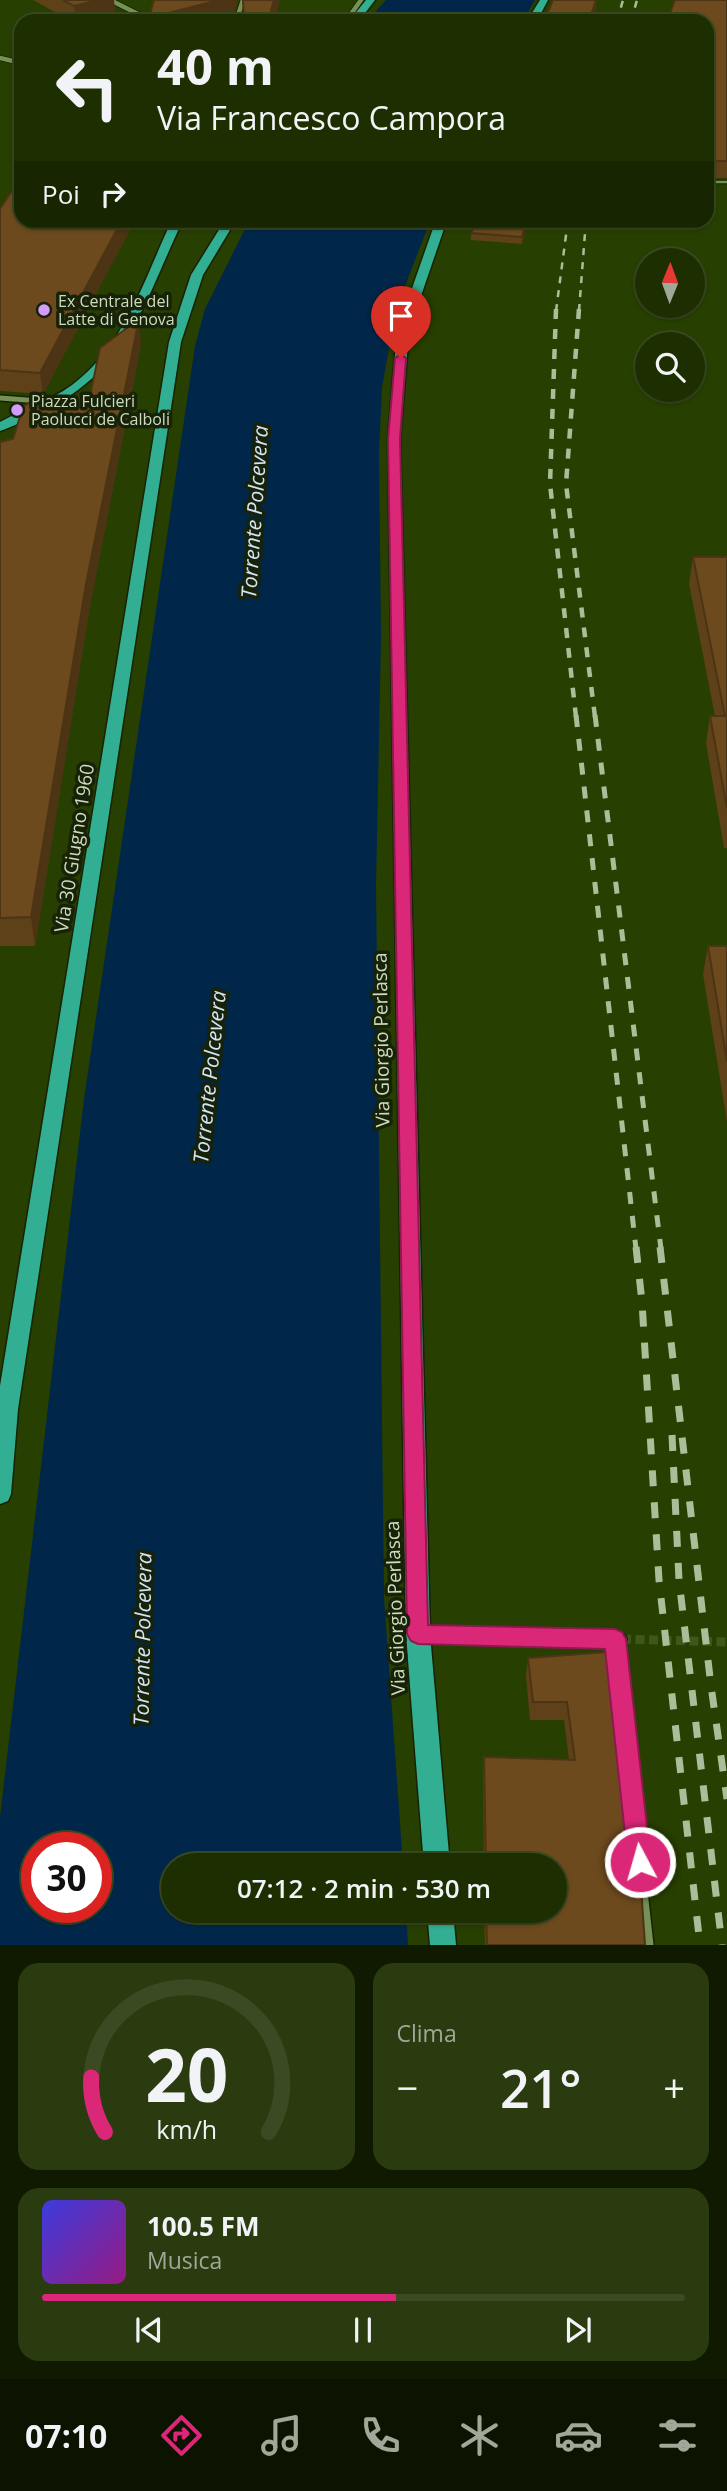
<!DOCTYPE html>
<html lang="it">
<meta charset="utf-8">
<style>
:root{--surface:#1d2f00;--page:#2a3b0f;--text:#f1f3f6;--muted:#a0a999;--line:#3b4a22;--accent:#db2777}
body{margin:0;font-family:"Open Sans",sans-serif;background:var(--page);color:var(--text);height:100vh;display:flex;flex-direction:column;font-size:26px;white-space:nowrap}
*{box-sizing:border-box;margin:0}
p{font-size:23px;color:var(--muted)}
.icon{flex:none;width:38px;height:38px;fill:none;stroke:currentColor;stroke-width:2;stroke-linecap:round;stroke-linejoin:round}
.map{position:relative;height:1945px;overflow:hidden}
.details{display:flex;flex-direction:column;gap:18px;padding:18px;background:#101a00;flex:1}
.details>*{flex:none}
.top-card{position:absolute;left:14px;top:14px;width:700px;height:214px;border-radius:21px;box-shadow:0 2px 5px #0004,0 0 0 2px var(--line);background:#1d2f00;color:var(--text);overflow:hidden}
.needle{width:46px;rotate:1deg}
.buttons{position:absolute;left:635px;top:248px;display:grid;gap:14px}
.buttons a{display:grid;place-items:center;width:70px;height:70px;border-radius:50%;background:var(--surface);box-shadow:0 2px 5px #0004,0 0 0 2px var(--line);font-size:35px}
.speed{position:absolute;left:21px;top:1832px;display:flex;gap:14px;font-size:35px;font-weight:700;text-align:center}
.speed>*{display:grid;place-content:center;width:91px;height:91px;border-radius:50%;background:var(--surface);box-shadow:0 2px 5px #0004,0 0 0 2px var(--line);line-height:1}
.speed .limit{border:10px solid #d22;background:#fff;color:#111}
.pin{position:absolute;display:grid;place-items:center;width:60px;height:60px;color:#fff;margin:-72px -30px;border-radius:50% 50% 50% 0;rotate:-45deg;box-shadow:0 0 7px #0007}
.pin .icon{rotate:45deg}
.me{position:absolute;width:77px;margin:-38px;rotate:354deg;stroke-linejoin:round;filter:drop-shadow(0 0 5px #0008)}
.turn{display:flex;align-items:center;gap:24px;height:147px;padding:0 28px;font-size:32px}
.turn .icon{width:91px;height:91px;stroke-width:2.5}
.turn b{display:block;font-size:49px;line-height:60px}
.then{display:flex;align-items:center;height:66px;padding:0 28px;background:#0003;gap:14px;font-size:26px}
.big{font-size:52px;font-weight:600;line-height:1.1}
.details .tile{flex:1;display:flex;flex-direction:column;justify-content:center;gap:10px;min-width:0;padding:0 24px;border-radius:21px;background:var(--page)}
.details .dial{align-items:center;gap:0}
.dial svg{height:182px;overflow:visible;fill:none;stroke:var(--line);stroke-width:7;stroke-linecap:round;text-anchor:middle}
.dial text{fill:var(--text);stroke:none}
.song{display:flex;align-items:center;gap:21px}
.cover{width:84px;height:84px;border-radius:10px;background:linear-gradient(135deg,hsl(240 70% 55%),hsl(310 70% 35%))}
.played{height:7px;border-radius:4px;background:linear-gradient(90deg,var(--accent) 55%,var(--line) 55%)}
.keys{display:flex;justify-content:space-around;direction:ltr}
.heat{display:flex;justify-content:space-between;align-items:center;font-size:38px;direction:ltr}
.details .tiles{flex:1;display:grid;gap:18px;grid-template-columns:1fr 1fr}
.tile:last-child{grid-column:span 2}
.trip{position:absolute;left:161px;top:1853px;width:406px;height:70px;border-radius:35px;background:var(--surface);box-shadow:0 2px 5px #0004,0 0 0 2px var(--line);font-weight:600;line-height:70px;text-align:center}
.dock{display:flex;height:112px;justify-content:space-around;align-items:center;background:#0c1300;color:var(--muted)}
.dock .icon{width:49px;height:49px}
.dock .on{color:var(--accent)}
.dock b{font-size:32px;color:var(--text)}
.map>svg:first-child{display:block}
.water{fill:#00274a;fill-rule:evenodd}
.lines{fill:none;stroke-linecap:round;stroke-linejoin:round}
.minor-tunnel{stroke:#40571c;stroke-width:9;stroke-dasharray:9 4.5;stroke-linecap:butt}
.service-casing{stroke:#162304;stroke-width:4.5}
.minor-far2-casing{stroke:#162304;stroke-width:6}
.minor-far1-casing{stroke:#162304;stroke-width:8}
.minor-casing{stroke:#162304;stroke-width:12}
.primary-casing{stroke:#162304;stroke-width:3}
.service{stroke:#759155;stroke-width:2.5}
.minor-far2{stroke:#759155;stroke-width:4.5}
.minor-far1{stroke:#759155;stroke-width:5}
.minor{stroke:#759155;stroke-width:9}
.primary{fill:#32ae92;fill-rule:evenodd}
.rail-far3{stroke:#acbe99;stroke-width:2.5;stroke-dasharray:7 7;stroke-linecap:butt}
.rail-far2{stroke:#acbe99;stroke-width:4.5;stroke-dasharray:10 10;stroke-linecap:butt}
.rail-far1{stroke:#acbe99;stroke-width:5;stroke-dasharray:12 12;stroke-linecap:butt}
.rail{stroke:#acbe99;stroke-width:7;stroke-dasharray:16 16;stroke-linecap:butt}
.wall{fill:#5e4019}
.shaded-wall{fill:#4c3414}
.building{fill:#6d4a1d;stroke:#4c3414;stroke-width:2}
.route{fill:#db2777;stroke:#8e194d;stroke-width:2}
.poi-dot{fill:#d39cfc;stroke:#172209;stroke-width:2.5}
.labels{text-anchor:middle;stroke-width:7;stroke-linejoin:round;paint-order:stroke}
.far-poi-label{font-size:16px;fill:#ccdcbd;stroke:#172209;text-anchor:start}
.street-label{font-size:19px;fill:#ccdcbd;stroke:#172209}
.water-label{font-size:21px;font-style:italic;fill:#d2e4f7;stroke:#172209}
</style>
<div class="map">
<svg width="727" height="1945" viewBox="0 0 727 1945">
<rect width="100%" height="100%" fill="#273f00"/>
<g class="water">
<polygon points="386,0 535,0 523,21 367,21"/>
<path d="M249 221H430L405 286 392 331 382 387 379 452 381 637 376 886 384 1598 403 1865 173 1866V1911H406L408 1945H0V1817L84 1099 195 346 205 309ZM37 1848H96V1908H37Z"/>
</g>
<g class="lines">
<polyline class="minor-tunnel" points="622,1639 727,1642"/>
<defs>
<polyline id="service" points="707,182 727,182"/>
<g id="minor-far2">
<polyline points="110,0 152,21"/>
<polyline points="236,21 243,0"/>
<polyline points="346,21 361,0"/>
<polyline points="0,58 21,63"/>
</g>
<polyline id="minor-far1" points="0,398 40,401"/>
<g id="minor">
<polyline points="422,1634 622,1639"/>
<polyline points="615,1639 649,1945"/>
</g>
<g id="primary">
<polygon points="366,0 375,0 359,21 349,21"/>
<polygon points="540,0 548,0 537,21 527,21"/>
<path d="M172 220H183C143 304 130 370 39 413 26 419 13 427 0 431V422C24 409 50 401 72 385 125 346 145 277 172 220Z"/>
<polygon points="225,220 236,220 203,275 181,342 18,1409 11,1494 8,1501 0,1504 0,1386 169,342 191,275"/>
<polygon points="436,220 447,220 409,331 400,439 430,1634 450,1866 424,1866 406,1634 388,439 397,331"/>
<polygon points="427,1911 453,1911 456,1945 430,1945"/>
</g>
</defs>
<use href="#service" class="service-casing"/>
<use href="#minor-far2" class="minor-far2-casing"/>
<use href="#minor-far1" class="minor-far1-casing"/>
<use href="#minor" class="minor-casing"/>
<use href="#primary" class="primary-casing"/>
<use href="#service" class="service"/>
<use href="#minor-far2" class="minor-far2"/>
<use href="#minor-far1" class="minor-far1"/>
<use href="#minor" class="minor"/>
<use href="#primary" class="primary"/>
<g class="rail-far3">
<polyline points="617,21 623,0"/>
<polyline points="631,21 637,0"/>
<polyline points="556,311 568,220"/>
<polyline points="579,311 586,220"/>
</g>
<g class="rail-far2">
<polyline points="556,309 550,484 576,717"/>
<polyline points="579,309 566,484 595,717"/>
</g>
<g class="rail-far1">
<polyline points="576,715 636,1249"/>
<polyline points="595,715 661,1249"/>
</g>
<g class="rail">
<polyline points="636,1247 642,1302 659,1580 700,1945"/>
<polyline points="660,1247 711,1686 727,1799"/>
<polyline points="672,1435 679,1580 722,1945"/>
</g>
</g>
<g class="wall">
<polygon points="33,0 114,0 115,14 86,21 71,21"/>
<polygon points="727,0 727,178 707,178 707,21"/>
<polygon points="0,209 135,220 43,394 0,391"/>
<polygon points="478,220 528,220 522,244 471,240 471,233"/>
<polygon points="141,344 89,611 35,946 0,946 0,442 13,439 90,396"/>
<polygon points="693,557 727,557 727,848 724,848 706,743 710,716 715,716 689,584"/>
<polygon points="708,946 727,946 727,1122 703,974"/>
<polygon points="607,1652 645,1945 485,1945 484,1911 555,1911 555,1866 484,1866 483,1775 484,1757 569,1760 564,1720 530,1720 526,1676 528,1658"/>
</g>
<g class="shaded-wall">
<polygon points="99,0 114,0 115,14 86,21 76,21 74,6"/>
<polygon points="219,0 238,0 233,16 213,21 149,21 149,18"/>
<polygon points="274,0 280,0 274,21 271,21 271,10"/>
<polygon points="596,0 596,15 594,21 589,21"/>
<polygon points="122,220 135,220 43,394 40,373"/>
<polygon points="526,220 528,220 522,244 522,237"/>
<polygon points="139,319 141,344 89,611 35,946 31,917 86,584"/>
</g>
<g class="building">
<polygon points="63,0 99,0 74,6"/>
<polygon points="154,0 219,0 149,18"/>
<polygon points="243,0 274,0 271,10 272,21 244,21"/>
<polygon points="553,0 596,0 589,21 544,21"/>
<polygon points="675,0 727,0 727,161 707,161 707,21 667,21"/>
<polygon points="21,177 21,220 122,220 40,373 0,370 0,209"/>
<polygon points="478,220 526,220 522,237 471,233"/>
<polygon points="139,319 86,584 31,917 0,918 0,442 13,439 23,407 37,397 90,396 100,348"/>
<polygon points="693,557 727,557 727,808 710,716 725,716"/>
<polygon points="708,946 727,946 727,1061"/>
<polygon points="607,1652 640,1873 645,1945 487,1945 486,1911 555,1911 555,1866 486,1866 484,1757 575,1760 567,1702 533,1702 528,1658"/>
</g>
<polygon class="route" points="401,354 406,358 400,439 428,1625 615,1629 622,1632 626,1639 651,1862 648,1870 640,1873 632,1870 628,1862 605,1649 418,1644 411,1641 407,1634 388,439 395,358"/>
<g class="poi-dot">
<circle cx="44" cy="310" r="7"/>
<circle cx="17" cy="410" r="7"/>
</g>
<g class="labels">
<g class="far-poi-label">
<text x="58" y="307">Ex Centrale del<tspan x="58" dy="18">Latte di Genova</tspan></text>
<text x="31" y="407">Piazza Fulcieri<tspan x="31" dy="18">Paolucci de Calboli</tspan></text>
</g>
<g class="street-label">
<text transform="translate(74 848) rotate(-81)" y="7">Via 30 Giugno 1960</text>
<text transform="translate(381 1040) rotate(-91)" y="7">Via Giorgio Perlasca</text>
<text transform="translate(395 1608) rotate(-92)" y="7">Via Giorgio Perlasca</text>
</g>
<g class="water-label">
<text transform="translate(255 512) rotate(-86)" y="7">Torrente Polcevera</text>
<text transform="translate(210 1077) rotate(-84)" y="7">Torrente Polcevera</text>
<text transform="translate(143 1639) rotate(-89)" y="7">Torrente Polcevera</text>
</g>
</g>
</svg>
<div class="buttons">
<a><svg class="needle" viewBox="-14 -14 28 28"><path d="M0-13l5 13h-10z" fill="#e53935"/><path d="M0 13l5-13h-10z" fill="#a0a999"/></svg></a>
<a><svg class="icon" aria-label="search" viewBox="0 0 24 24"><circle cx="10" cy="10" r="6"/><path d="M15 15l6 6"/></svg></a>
</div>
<div class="speed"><div class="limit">30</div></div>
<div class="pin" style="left:401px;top:358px;background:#d93025"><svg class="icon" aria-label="arrive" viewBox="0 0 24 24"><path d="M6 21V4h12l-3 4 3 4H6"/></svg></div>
<svg class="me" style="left:640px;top:1862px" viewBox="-20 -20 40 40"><circle r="17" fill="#db2777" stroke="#fff" stroke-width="3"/><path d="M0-11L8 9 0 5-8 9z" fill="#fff"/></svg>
<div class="trip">07:12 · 2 min · 530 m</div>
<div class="top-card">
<div class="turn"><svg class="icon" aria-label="left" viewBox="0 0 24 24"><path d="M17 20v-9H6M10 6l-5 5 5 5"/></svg><div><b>40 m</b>Via Francesco Campora</div></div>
<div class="then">Poi<svg class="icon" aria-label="right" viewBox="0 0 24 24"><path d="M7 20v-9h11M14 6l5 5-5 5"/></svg></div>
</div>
</div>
<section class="details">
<div class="tiles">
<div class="tile dial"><svg viewBox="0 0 100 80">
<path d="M14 69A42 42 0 1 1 86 69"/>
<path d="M14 69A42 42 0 0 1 8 45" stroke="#db2777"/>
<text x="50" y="56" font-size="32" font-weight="700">20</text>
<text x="50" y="72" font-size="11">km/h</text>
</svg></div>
<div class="tile"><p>Clima</p>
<div class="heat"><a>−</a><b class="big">21°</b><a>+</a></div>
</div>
<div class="tile">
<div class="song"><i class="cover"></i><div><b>100.5 FM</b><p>Musica</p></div></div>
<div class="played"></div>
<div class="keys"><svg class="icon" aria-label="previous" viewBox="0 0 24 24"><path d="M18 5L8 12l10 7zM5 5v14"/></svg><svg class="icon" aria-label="pause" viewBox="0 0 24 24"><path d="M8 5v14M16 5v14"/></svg><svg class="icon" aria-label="next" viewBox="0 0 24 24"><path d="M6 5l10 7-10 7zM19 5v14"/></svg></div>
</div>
</div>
</section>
<nav class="dock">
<b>07:10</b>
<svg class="icon on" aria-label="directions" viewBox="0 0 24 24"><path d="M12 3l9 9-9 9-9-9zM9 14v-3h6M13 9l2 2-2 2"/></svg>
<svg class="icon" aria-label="music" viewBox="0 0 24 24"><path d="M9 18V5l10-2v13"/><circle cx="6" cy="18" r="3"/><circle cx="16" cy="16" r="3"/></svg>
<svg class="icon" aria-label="phone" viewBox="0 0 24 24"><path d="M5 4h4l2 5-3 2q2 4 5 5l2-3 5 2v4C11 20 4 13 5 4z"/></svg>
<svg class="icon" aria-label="climate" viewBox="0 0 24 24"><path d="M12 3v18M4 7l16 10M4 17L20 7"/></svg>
<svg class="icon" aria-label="car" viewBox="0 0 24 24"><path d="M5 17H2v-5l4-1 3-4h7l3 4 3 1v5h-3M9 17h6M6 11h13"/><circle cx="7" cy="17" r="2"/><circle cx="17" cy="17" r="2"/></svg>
<svg class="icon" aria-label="filters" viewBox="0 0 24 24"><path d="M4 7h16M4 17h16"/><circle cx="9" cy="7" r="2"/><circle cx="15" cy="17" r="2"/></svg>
</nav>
